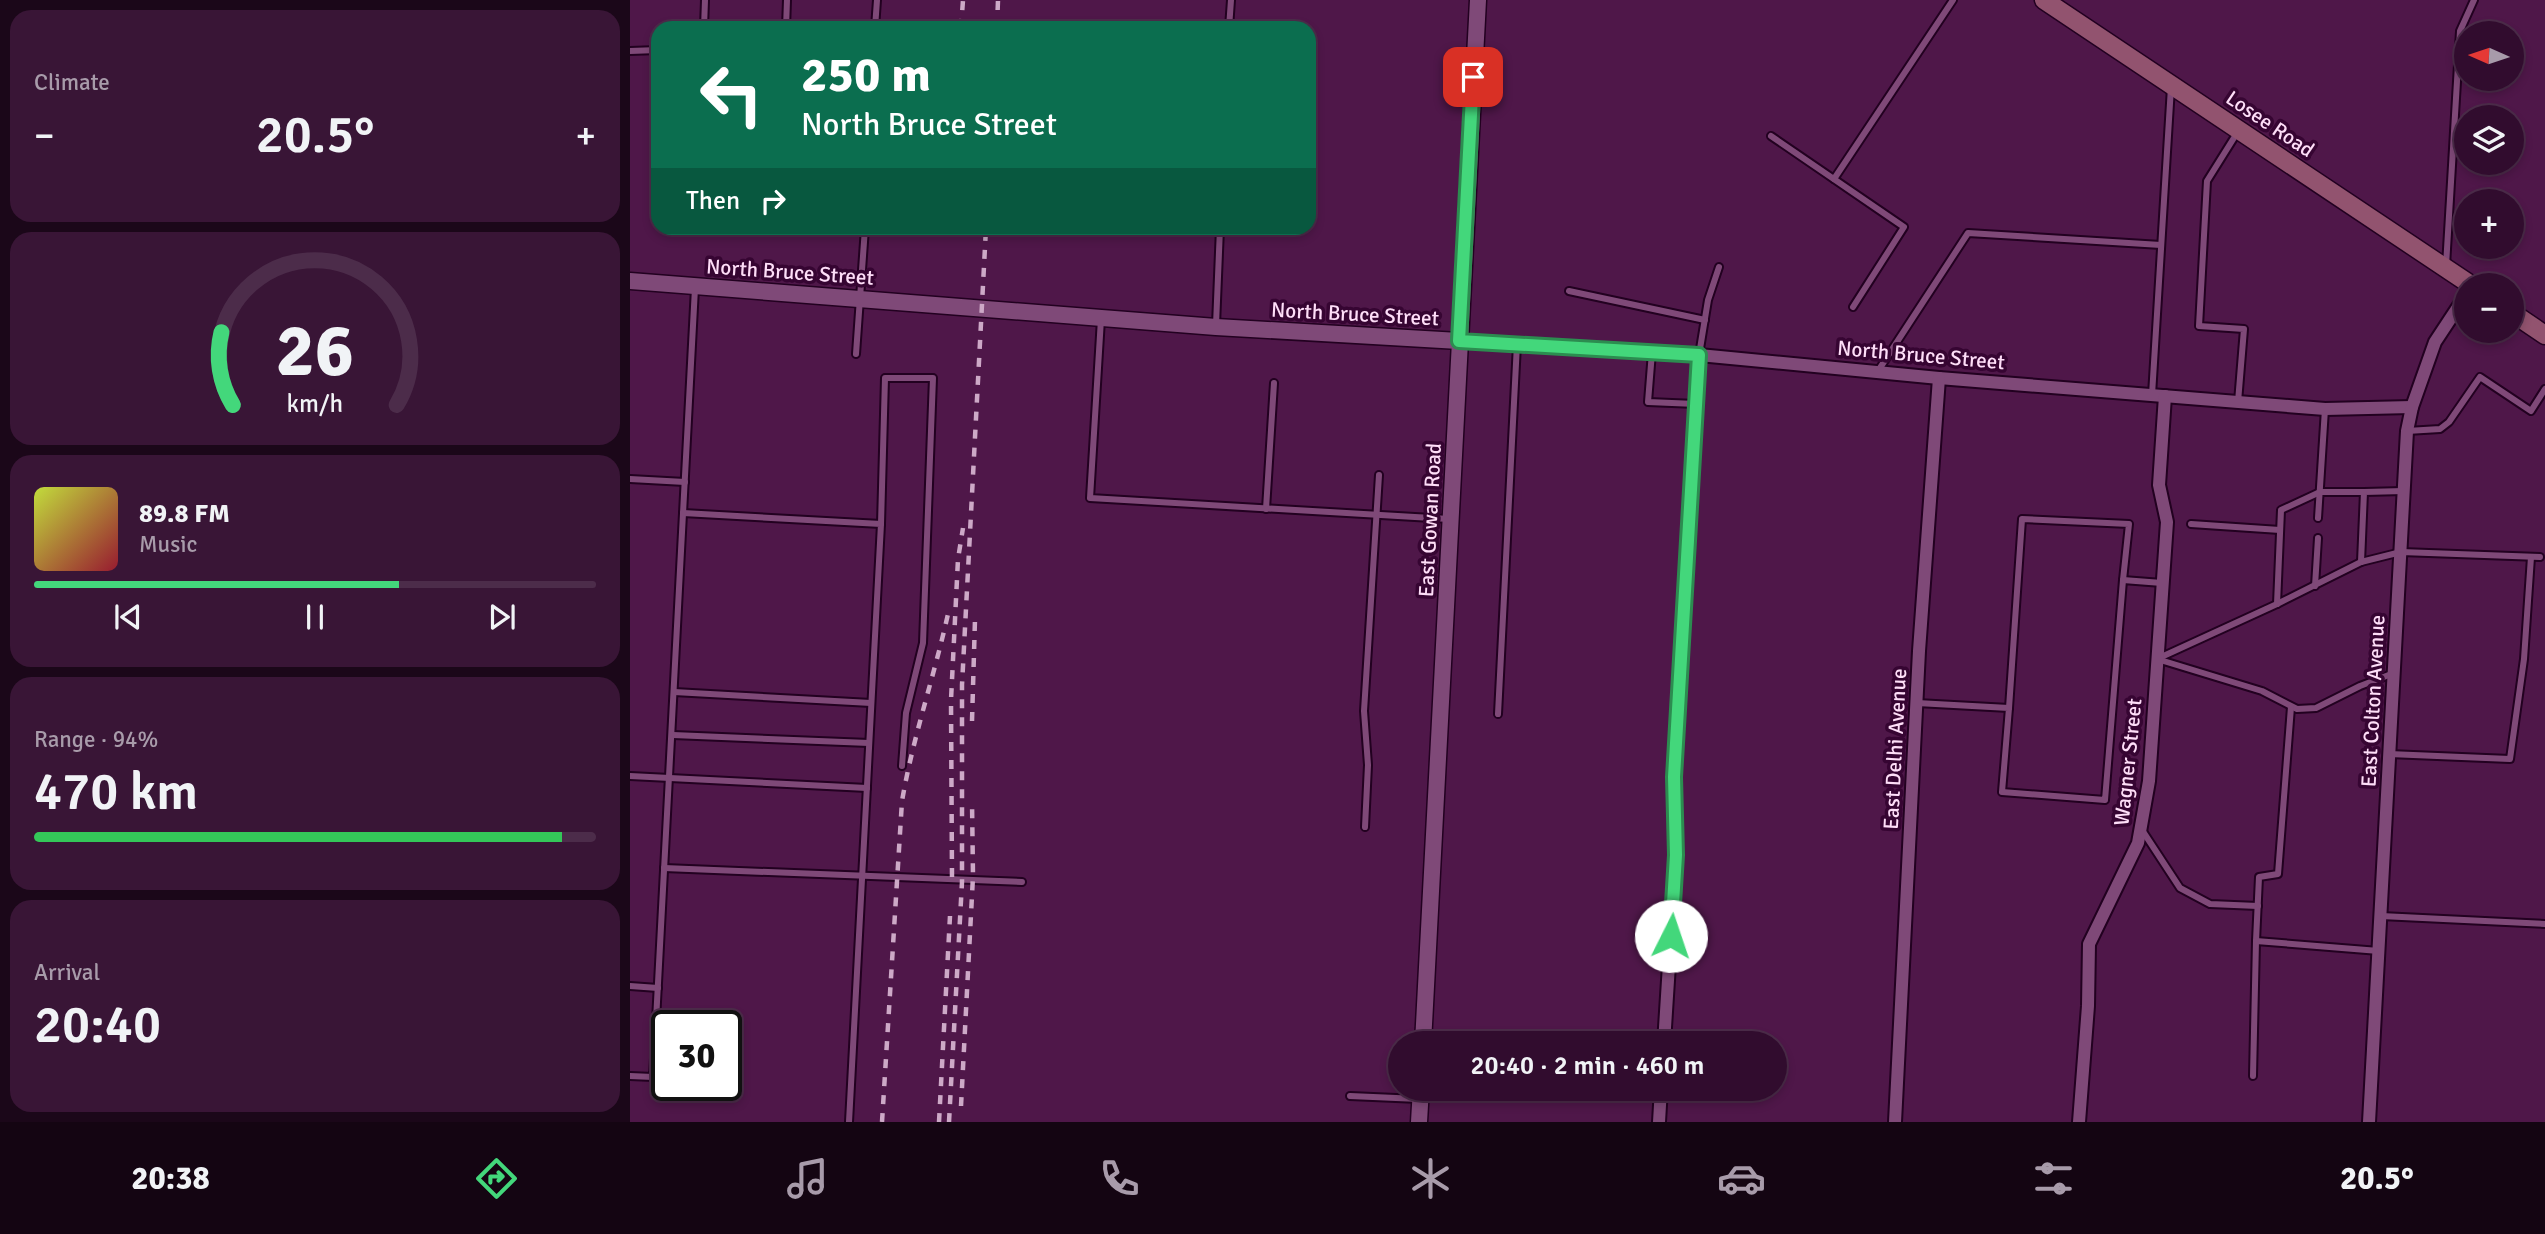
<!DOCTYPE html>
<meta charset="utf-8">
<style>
:root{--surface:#310c2e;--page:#391536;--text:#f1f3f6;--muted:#a89baa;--line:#4c2c4a;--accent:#43d77b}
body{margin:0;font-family:Signika,sans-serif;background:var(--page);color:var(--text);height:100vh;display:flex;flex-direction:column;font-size:26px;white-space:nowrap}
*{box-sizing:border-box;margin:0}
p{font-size:23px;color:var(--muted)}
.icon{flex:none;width:38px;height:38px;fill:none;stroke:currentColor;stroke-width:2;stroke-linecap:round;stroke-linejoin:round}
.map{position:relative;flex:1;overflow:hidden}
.details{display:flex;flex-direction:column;gap:10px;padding:10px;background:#1b0719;width:630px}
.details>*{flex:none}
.top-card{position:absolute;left:21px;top:21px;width:665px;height:214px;border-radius:21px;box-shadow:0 4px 10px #0003,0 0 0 2px var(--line);background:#0b6e4f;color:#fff;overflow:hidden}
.needle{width:46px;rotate:273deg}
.tools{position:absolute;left:1824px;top:21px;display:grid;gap:14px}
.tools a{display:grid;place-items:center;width:70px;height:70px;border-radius:50%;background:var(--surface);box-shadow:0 4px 10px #0003,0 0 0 2px var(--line);font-size:35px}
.speed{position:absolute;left:21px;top:1010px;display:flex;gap:14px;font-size:35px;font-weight:700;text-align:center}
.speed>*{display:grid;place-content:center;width:91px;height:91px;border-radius:50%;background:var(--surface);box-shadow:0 4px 10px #0003,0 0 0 2px var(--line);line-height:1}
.speed .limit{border:4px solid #111;border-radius:10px;background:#fff;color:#111}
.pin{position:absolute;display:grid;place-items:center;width:60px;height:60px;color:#fff;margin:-30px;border-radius:14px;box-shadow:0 4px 10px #0006}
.me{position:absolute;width:77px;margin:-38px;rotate:4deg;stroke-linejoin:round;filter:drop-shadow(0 0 5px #0008)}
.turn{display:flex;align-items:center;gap:24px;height:147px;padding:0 35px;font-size:32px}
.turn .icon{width:91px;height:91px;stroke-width:2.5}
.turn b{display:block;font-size:49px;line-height:60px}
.then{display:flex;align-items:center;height:66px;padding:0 35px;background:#0003;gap:14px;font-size:26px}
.big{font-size:52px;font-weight:600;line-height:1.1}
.details .card{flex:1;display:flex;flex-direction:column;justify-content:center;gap:10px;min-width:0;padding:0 24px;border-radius:21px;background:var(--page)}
.details .dial{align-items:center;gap:0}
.dial svg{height:182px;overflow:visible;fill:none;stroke:var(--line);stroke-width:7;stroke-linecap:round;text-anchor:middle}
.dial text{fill:var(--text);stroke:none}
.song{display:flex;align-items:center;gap:21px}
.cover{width:84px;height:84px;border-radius:10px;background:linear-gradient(135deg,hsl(70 70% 55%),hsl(350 70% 35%))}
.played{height:7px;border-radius:4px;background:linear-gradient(90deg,var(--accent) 65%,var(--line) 65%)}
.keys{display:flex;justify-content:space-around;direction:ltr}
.heat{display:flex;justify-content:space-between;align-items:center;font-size:38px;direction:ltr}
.charge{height:10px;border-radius:5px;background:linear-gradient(90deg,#34c759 94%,var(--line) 0)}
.trip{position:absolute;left:758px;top:1031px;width:399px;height:70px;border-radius:35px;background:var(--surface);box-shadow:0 4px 10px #0003,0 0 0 2px var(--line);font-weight:600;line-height:70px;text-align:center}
.menu{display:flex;height:112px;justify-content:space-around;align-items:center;background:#140512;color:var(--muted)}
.menu .icon{width:49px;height:49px}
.menu .current{color:var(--accent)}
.menu b{font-size:32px;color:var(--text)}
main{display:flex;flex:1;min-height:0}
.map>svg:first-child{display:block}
.built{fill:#4f1749;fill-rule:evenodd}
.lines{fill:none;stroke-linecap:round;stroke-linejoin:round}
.service-casing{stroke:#220120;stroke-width:10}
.minor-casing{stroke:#220120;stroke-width:16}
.tertiary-casing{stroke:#220120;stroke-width:19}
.secondary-casing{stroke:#220120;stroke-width:21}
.service{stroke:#7f4978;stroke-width:6}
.minor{stroke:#7f4978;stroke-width:12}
.tertiary{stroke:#7f4978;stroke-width:16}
.secondary{stroke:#92536f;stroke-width:18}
.rail{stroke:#cda9c7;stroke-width:4.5;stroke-dasharray:9 9;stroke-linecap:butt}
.route-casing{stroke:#2c8c50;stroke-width:18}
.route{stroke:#43d77b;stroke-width:12}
.labels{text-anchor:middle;stroke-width:7;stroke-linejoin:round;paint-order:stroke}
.street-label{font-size:21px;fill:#fedef8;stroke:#360532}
</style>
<main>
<section class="details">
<div class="card"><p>Climate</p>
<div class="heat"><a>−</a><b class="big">20.5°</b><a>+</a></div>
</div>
<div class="card dial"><svg viewBox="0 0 100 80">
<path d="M14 69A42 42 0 1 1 86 69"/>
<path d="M14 69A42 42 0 0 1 9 37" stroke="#43d77b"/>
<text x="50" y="56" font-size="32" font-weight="700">26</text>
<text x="50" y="72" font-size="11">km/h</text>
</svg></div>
<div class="card">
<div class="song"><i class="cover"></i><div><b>89.8 FM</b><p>Music</p></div></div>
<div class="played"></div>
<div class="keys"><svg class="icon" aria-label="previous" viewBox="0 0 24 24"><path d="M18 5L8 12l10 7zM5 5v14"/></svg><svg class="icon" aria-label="pause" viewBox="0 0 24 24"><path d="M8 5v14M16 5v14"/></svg><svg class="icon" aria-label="next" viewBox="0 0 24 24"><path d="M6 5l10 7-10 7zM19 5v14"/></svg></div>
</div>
<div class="card"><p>Range · 94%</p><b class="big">470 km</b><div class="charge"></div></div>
<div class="card"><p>Arrival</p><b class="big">20:40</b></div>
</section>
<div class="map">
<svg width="1915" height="1122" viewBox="0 0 1915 1122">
<rect width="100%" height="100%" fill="#41103d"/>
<path class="built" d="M0 0H1915V1122H0ZM28 28H679V228H28ZM1836 33H1881V79H1836ZM1836 117H1881V163H1836ZM1836 201H1881V247H1836ZM1836 285H1881V331H1836ZM37 1026H96V1085H37ZM770 1043H1144V1088H770Z"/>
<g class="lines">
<defs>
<g id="service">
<polyline points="74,28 75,0"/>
<polyline points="156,28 157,0"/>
<polyline points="245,28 247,0"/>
<polyline points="599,28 601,0"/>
<polyline points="0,51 28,50"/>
<polyline points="1607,133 1577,181 1569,326 1614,329 1608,402"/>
<polyline points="1141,136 1274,227 1223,307"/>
<polyline points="1204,179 1323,0"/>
<polyline points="1816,266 1830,31 1844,0"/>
<polyline points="939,291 1075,320"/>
<polyline points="471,319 460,498 819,519"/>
<polyline points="586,325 590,228"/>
<polyline points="1022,352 1018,402 1066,404"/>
<polyline points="226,354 235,228"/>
<polyline points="1069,355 1078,300 1089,267"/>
<polyline points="1248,371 1338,233 1531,245"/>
<polyline points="1522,395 1541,87"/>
<polyline points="1777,431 1810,429 1819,422 1850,377 1901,411 1915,389"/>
<polyline points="0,479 55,482"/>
<polyline points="636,509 644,383"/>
<polyline points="53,513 251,524 219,1122"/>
<polyline points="1688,518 1695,409"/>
<polyline points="251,524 255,378 303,378 293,643 276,713 272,766"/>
<polyline points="1561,524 1650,530"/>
<polyline points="1731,562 1734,492 1774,491"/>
<polyline points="1685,586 1688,538"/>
<polyline points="1647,604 1651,510 1690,492 1734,492"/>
<polyline points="1529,658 1647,604 1731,562 1771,552 1910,557"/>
<polyline points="1527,659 1632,691 1667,709 1686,708 1730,686 1764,673"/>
<polyline points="44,692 241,703"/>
<polyline points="1287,703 1379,708 1372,792 1475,800 1493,580 1532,583"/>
<polyline points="1379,708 1392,519 1499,524 1493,580"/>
<polyline points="868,714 887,344"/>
<polyline points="43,735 239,743"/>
<polyline points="1759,754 1880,759 1894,659 1901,557"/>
<polyline points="0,776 237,788"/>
<polyline points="735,827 738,765 734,711 749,475"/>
<polyline points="1512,830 1550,888 1580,904 1628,906"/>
<polyline points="34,868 392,882"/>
<polyline points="1751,916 1915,924"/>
<polyline points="1626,941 1629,877 1648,874 1661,707"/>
<polyline points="0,986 28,988"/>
<polyline points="0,1076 23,1077 65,288"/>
<polyline points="1623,1076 1626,941 1749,951"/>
<polyline points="720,1096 789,1099"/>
</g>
<g id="minor">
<polyline points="829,341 1069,355 1309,378 1695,409 1782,407"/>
<polyline points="1034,1043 1046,855 1044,777 1069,355"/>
<polyline points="1029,1122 1031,1088"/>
<polyline points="1265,1122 1289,651 1309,378"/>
<polyline points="1449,1122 1458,1006 1459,944 1508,843 1519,781 1537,522 1529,485 1535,396"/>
<polyline points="1739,1122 1777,431 1782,407 1805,342 1836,295"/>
</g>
<g id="tertiary">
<polyline points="0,281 586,327 829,341"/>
<polyline points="793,1043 848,0"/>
<polyline points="789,1122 791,1088"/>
</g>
<g id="secondary">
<polyline points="1414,0 1841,285"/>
<polyline points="1881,312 1915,335"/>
</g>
</defs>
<use href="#service" class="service-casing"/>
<use href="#minor" class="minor-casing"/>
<use href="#tertiary" class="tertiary-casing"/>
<use href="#secondary" class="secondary-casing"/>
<use href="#service" class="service"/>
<use href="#minor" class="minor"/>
<use href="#tertiary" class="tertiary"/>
<use href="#secondary" class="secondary"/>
<g class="rail">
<polyline points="331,28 333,0"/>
<polyline points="367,28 368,0"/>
<polyline points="342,721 345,619"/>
<polyline points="322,877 321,700 328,559 333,528"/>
<polyline points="331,1106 343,876 342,801"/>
<path d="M252 1122 272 801C283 737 304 677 318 614"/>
<polyline points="309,1122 320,916"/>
<polyline points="319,1122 332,882 332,685 356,228"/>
</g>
</g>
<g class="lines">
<defs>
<polyline id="route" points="843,77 829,341 1069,355 1044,777 1046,855 1041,936"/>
</defs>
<use href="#route" class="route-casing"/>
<use href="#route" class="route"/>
</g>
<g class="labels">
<g class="street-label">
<text transform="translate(1640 124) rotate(34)" y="7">Losee Road</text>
<text transform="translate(160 272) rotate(4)" y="7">North Bruce Street</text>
<text transform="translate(725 314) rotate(3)" y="7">North Bruce Street</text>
<text transform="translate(1291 355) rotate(5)" y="7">North Bruce Street</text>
<text transform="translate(800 520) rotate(-87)" y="7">East Gowan Road</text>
<text transform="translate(1743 701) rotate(-87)" y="7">East Colton Avenue</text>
<text transform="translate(1265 749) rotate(-87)" y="7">East Delhi Avenue</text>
<text transform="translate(1498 762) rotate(-84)" y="7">Wagner Street</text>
</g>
</g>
</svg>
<div class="tools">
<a><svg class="needle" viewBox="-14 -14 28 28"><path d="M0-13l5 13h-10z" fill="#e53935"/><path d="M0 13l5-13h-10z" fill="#a89baa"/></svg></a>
<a><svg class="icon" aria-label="layers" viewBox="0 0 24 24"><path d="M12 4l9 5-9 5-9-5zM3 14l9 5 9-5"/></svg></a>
<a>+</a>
<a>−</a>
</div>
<div class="speed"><div class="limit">30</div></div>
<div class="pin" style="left:843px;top:77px;background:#d93025"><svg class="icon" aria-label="arrive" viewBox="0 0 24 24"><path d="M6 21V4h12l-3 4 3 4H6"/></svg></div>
<svg class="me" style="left:1041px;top:936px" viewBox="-20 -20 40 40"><circle r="19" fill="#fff"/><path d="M0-13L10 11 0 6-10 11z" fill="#43d77b"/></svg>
<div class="trip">20:40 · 2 min · 460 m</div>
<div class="top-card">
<div class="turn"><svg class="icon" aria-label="left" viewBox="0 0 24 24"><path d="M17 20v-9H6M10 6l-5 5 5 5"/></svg><div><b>250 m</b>North Bruce Street</div></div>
<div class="then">Then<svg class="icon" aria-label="right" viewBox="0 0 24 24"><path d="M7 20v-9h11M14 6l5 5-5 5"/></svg></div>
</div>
</div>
</main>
<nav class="menu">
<b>20:38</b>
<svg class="icon current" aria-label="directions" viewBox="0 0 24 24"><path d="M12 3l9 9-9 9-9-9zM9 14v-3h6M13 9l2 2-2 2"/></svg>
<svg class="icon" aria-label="music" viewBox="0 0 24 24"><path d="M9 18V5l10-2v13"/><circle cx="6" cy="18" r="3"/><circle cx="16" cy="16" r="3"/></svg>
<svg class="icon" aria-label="phone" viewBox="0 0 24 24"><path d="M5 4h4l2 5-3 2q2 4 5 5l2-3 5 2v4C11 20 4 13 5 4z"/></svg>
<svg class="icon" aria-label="climate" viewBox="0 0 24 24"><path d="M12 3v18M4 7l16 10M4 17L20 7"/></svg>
<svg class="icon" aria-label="car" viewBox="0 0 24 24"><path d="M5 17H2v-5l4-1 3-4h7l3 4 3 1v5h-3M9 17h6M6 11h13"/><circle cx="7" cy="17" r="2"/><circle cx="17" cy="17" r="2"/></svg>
<svg class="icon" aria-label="filters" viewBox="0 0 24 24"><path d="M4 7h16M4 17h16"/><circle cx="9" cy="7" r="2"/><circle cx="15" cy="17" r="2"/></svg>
<b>20.5°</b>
</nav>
